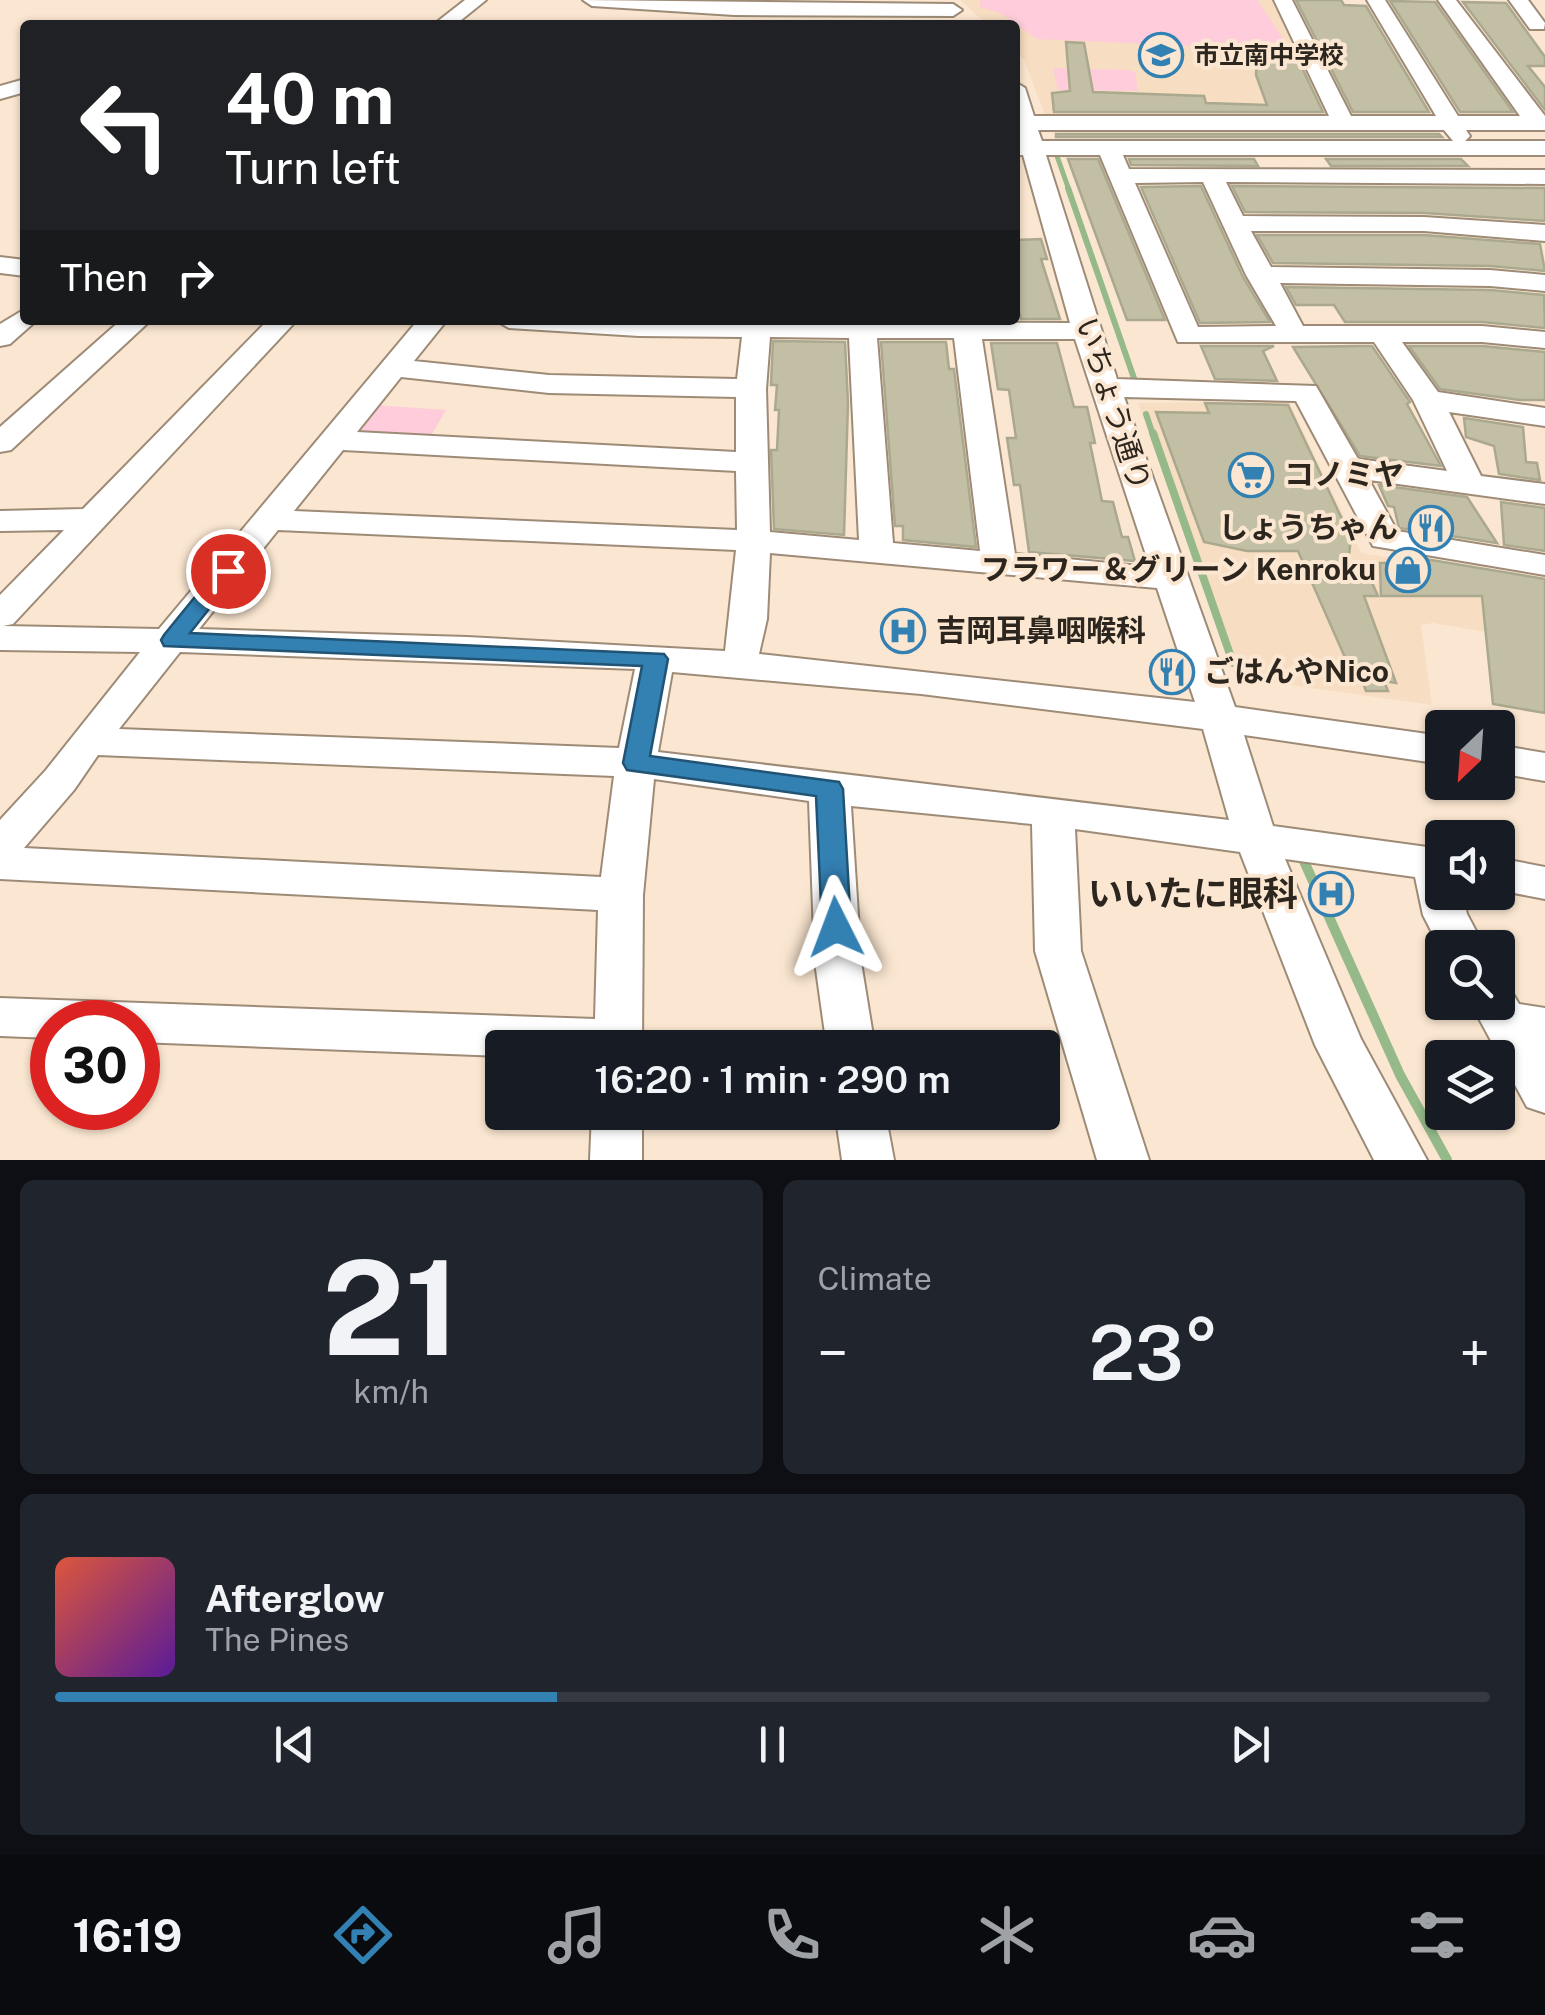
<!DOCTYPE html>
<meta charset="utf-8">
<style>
:root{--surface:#171b24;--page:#20242c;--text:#f1f3f6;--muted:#9ea1a6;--line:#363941;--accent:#3380b3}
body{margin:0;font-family:"Public Sans","Noto Sans JP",sans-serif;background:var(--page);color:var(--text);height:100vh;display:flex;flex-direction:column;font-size:38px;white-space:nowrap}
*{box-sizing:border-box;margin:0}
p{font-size:32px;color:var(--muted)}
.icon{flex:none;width:55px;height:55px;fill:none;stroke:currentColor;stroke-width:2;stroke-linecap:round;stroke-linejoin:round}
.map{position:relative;height:1160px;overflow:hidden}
.side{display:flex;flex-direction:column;gap:20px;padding:20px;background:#0d0f14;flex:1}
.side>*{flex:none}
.guide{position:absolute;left:20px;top:20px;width:1000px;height:305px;border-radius:10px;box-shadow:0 2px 8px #0004;background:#202124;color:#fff;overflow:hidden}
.needle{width:65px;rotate:205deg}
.tools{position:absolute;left:1425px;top:710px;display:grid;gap:20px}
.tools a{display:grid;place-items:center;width:90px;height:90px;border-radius:10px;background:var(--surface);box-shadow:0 2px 8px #0004;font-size:50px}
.speed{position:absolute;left:30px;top:1000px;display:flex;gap:20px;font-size:50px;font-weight:700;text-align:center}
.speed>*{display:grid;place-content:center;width:130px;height:130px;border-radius:50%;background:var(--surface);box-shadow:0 2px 8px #0004;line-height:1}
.speed .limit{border:15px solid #d22;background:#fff;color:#111}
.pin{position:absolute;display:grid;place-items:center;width:85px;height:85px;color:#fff;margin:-42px;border:5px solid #fff;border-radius:50%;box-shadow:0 2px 10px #0007}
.me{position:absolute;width:110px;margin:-55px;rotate:357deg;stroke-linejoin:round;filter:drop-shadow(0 0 8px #0008)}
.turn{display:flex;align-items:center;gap:35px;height:210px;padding:0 40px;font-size:45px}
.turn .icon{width:130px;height:130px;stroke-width:2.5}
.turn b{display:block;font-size:70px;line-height:85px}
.then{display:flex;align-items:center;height:95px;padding:0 40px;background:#0003;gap:20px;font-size:38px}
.big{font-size:75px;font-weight:600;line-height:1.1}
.side .widget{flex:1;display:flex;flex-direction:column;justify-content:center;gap:15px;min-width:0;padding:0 35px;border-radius:15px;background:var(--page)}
.side .dial{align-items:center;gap:0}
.dial b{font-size:130px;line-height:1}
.song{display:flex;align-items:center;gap:30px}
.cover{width:120px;height:120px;border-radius:15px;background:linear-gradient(135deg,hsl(10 70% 55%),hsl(270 70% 35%))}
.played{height:10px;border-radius:5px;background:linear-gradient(90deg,var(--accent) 35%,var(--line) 35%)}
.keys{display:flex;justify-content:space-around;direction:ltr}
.heat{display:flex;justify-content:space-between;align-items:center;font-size:55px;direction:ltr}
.side .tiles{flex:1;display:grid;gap:20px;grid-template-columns:1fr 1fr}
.widget:last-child{grid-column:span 2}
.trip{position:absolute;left:485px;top:1030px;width:575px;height:100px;border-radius:10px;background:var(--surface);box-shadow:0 2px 8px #0004;font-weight:600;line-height:100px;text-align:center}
.menu{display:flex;height:160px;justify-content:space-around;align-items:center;background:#090b0e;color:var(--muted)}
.menu .icon{width:70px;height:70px}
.menu .active{color:var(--accent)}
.menu b{font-size:45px;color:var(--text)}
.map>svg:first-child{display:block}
.built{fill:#f7ddc1}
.green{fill:#feccda}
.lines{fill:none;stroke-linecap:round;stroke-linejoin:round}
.stream-far3{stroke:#96b98a;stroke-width:5}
.stream-far2{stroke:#96b98a;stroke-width:6}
.stream-far1{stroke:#96b98a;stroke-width:8}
.stream{stroke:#96b98a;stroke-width:10}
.building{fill:#c2bfa5;stroke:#aaa88e;stroke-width:2.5}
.minor-casing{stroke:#9e8b77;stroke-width:4}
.minor{fill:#fff;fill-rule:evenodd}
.route{fill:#3380b3;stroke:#215374;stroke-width:2.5}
.labels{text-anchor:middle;stroke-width:8;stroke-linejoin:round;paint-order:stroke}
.far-poi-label{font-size:25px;font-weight:bold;fill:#2d261e;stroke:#fbe7d1;text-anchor:start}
.street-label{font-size:30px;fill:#2d261e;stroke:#fbe7d1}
.poi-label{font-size:30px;font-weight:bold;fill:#2d261e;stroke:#fbe7d1;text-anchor:start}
.near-poi-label{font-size:35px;font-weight:bold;fill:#2d261e;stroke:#fbe7d1;text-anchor:end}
</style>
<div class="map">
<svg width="1545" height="1160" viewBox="0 0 1545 1160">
<rect width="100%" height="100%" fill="#fbe7d1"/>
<g class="built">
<polygon points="960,0 1277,0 1333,118 1047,120 1024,60 1015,50 1015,25 988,25"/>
<polygon points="1289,402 1361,553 1545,582 1545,642 1433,623 1421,625 1432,705 1261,681 1231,666 1138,403"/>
</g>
<g class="green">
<polygon points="980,0 1257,0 1291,50 1037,39 1000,13 980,7"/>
<polygon points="1053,68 1129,70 1135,72 1138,91 1058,90"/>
<polygon points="375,405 446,410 429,439 353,436"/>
</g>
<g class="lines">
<polyline class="stream-far3" points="1057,156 1069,190"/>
<g class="stream-far2">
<polyline points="1068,188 1136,384"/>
<polyline points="1146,414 1153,435"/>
</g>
<polyline class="stream-far1" points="1153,433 1233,663"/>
<polyline class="stream" points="1303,859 1400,1075 1447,1160"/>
</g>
<g class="building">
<polygon points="1296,0 1341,0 1344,5 1366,6 1429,112 1353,112"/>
<polygon points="1390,1 1435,2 1513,112 1460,112"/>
<polygon points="1463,2 1506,3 1545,57 1545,66 1528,66 1545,87 1545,110"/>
<polygon points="1066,42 1084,43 1093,92 1204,96 1206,103 1267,105 1256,75 1257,52 1295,53 1323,112 1054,112 1052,93 1070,91"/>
<polygon points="1056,134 1439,134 1442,137 1056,137"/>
<polygon points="1068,159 1098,159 1165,320 1127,320"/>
<polygon points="1129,159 1254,159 1258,166 1131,165"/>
<polygon points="1326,159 1461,159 1468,166 1331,166"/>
<polygon points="1201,186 1243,277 1270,322 1200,323 1141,187"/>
<polygon points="1232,186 1545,188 1545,221 1424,213 1245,212"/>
<polygon points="1257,235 1424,235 1540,244 1545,271 1490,266 1273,263"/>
<polygon points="1041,239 1047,259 1041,259 1060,319 1021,319 1015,294 1015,240"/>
<polygon points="1286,287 1490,290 1544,295 1545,328 1482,322 1345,322 1334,305 1296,305"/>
<polygon points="773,341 845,342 848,403 844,535 774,529 771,450 777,450 779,410 775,410 777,385 771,385"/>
<polygon points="881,342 946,342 949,369 954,369 976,547 903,540 903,526 895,526"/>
<polygon points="991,343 1057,343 1074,407 1087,407 1095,443 1090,443 1102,501 1113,502 1122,537 1128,537 1135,561 1029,552 1020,485 1014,485 1007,438 1016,438 1009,390 998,389"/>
<polygon points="1201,346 1274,346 1263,351 1277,381 1215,379"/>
<polygon points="1359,346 1372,346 1410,402 1407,404 1441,466 1360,456 1293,347"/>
<polygon points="1409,346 1482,346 1545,352 1545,400 1520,400 1440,389"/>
<polygon points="1205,403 1288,405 1351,538 1348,563 1363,563 1378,596 1364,596 1396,683 1384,681 1388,691 1366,691 1355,662 1347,662 1298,551 1247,551 1204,542 1156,412 1209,413"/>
<polygon points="1464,418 1523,427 1526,462 1537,463 1540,480 1499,474 1494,446 1466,437"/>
<polygon points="1379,485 1467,497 1497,543 1399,528 1394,507 1388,506"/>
<polygon points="1501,502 1545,508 1545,551 1504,545"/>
<polygon points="1395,554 1545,579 1545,713 1493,704 1482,596 1381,596 1380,563 1396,563"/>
</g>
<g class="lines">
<defs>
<g id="minor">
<polygon points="465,0 486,0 455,25 433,25"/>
<polygon points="583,0 953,4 962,10 953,16 734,15 592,6"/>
<path d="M1274 0H1292L1351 116H1436L1367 0H1385L1458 116H1520L1438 0H1456L1545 116V130H1466L1470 136 1465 141H1545V155H1123L1129 169 1545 170V184L1226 182 1243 216 1424 217 1545 225V241L1424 231H1251L1271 267 1490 270 1545 275V291L1490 286 1280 283 1303 326H1482L1545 332V348L1482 342H1402L1438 392 1545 408V426L1449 412 1481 476 1545 484V504L1369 480 1397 531 1545 555V575L1373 546 1296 401 1124 397 1235 707 1442 736V764L1244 735 1273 826 1442 849V892H1462L1467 914 1485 948H1442V952L1423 915 1415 877 1285 859 1361 1039 1427 1160H1374L1315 1045 1240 852 1075 829 1081 951 1149 1160H1097L1035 951 1032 824 851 806 861 962 875 1048H827L815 962 809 801 654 779 643 895 642 1048H502V1056L138 1042V1022H52V1038L0 1036V998L595 1019 598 910 0 879V820L46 770 140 652 0 650V595L64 530 0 531V511L83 509 268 320H297L13 624 3 626 159 629 418 320H447L414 361 549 375 737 379 742 337 639 336 509 328 495 320 1070 323 1023 155H1015V141H1019L1015 126V82L1025 88 1034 116H1329ZM1038 130H1444L1453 141H1042ZM1046 155H1100L1178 342H1374L1413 400 1447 471 1358 459 1316 386 1117 379ZM1203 182 1246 275 1276 326 1198 327 1135 183ZM770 337 849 338 859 540 770 532 766 389ZM877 338H954L980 551 893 543ZM982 339H1075L1150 567 1015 554ZM401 377 549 393 736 397V452L357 432ZM343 450 736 471 737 530 294 511ZM278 530 736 550 725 651 467 637 199 629ZM770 553 1157 588 1195 702 759 654 767 619ZM180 652 635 669 619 748 119 729ZM672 672 921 694 1203 729 1229 820 658 752ZM98 755 614 776 601 877 24 848 74 790Z"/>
<polygon points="1509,0 1528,0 1545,23 1544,29 1530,29"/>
<polygon points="25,79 25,92 0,99 0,86"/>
<polygon points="0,257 25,260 25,276 0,273"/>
<polygon points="25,309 25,320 37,320 10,344 0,346 0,324"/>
<polygon points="121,320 151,320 11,450 0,452 0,427"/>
<polygon points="1498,745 1545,753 1545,781 1498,773"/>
<polygon points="1498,858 1545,867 1545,899 1498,890"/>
<polygon points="1498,984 1510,989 1519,1004 1545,1008 1545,1113 1527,1107 1470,1002 1498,1002"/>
<polygon points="592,1112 642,1112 642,1160 590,1160"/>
<polygon points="835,1112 885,1112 894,1160 842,1160"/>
</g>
</defs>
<use href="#minor" class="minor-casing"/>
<use href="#minor" class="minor"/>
</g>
<polygon class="route" points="228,564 239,571 190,633 664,654 668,659 650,756 839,782 843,789 851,927 847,935 836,939 826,935 822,927 816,796 627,770 623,763 642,666 164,646 161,640 164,635 220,566"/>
<defs>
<symbol id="school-ring" viewBox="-11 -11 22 22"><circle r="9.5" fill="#fbe7d1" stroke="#3380b3" stroke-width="1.5"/><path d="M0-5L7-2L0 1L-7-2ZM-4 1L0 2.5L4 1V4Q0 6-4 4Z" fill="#3380b3"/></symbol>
<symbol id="supermarket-ring" viewBox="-11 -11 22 22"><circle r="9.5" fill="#fbe7d1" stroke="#3380b3" stroke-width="1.5"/><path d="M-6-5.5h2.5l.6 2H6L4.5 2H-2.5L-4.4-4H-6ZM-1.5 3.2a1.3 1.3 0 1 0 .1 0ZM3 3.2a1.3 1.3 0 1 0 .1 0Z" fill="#3380b3"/></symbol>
<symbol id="restaurant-ring" viewBox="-11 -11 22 22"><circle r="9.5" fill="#fbe7d1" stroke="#3380b3" stroke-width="1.5"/><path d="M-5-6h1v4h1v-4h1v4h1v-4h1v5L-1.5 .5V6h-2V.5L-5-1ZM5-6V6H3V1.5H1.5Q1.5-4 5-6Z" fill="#3380b3"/></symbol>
<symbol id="shop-ring" viewBox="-11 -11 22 22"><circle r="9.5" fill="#fbe7d1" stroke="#3380b3" stroke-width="1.5"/><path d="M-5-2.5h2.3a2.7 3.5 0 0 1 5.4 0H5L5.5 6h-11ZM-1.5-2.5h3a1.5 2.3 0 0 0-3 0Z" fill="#3380b3"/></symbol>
<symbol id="hospital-ring" viewBox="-11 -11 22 22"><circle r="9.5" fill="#fbe7d1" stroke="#3380b3" stroke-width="1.5"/><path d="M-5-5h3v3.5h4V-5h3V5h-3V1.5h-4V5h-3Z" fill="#3380b3"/></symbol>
</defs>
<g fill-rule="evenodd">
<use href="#school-ring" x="1136" y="30" width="50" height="50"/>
<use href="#supermarket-ring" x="1226" y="450" width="50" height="50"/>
<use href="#restaurant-ring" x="1406" y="503" width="50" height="50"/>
<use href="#shop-ring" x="1383" y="545" width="50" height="50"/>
<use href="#hospital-ring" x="878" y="606" width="50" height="50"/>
<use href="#restaurant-ring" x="1147" y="647" width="50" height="50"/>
<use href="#hospital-ring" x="1306" y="869" width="50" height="50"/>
</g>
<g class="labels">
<g class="far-poi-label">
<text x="1194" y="64">市立南中学校</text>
</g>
<g class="street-label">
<text transform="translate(1113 404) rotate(72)" y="10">いちょう通り</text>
</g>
<g class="poi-label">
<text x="1284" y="485">コノミヤ</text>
<text x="1398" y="538" text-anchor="end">しょうちゃん</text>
<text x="1376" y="580" text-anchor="end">フラワー＆グリーン Kenroku</text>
<text x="936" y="641">吉岡耳鼻咽喉科</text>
<text x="1204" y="682">ごはんやNico</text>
</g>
<g class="near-poi-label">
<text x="1298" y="906">いいたに眼科</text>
</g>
</g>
</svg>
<div class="tools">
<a><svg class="needle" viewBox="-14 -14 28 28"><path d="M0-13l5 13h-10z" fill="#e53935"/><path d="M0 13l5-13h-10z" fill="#9ea1a6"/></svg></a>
<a><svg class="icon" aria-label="sound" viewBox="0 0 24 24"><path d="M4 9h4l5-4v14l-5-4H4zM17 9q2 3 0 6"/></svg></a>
<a><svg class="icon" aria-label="search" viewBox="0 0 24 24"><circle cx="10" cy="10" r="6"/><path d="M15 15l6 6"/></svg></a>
<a><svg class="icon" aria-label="layers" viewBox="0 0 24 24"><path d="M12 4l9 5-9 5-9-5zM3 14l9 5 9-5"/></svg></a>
</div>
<div class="speed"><div class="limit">30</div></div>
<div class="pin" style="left:228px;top:571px;background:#d93025"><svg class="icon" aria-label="arrive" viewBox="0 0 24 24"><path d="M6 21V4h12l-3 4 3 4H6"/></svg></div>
<svg class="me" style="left:836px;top:927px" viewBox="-20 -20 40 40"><path d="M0-17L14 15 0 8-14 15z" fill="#3380b3" stroke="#fff" stroke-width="4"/></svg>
<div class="trip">16:20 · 1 min · 290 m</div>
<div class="guide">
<div class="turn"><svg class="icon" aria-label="left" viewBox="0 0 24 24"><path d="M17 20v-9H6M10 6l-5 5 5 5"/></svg><div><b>40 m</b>Turn left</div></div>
<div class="then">Then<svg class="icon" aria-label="right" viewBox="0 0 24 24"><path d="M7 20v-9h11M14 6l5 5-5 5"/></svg></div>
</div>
</div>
<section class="side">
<div class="tiles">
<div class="widget dial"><b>21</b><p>km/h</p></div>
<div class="widget"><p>Climate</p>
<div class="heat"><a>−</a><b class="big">23°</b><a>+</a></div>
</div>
<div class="widget">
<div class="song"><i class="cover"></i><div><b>Afterglow</b><p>The Pines</p></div></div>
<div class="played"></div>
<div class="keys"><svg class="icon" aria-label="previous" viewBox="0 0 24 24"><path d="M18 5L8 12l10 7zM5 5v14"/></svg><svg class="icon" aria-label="pause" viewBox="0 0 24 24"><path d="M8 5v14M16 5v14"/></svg><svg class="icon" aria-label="next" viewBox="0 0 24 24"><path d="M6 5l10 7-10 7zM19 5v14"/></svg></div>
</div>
</div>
</section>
<nav class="menu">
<b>16:19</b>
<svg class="icon active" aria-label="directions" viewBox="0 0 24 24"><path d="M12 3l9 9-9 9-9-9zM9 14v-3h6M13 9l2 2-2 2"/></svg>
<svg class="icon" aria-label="music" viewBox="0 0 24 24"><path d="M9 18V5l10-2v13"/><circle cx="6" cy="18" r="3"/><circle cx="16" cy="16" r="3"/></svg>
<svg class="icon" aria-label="phone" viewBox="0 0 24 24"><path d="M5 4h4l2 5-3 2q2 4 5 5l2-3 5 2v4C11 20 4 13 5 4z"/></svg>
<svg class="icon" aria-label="climate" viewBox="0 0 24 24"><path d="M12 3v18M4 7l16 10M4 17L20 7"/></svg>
<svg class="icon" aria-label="car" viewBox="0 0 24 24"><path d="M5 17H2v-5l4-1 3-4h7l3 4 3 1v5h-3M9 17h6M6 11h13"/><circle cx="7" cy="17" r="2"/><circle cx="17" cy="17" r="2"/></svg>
<svg class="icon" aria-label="filters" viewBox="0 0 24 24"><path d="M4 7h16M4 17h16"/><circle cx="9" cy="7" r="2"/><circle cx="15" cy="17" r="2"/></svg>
</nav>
